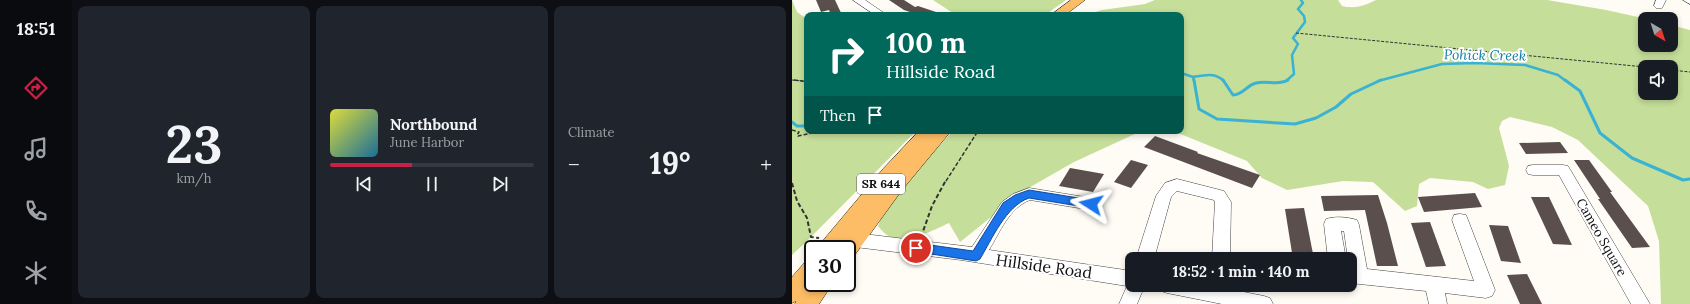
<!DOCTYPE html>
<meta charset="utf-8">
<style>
:root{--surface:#171b24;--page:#20242c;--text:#f1f3f6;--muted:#9ea1a6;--line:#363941;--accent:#c82148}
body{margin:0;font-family:Lora,serif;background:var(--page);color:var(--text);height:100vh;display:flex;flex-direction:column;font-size:15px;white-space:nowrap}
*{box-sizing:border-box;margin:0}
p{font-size:13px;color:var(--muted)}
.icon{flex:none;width:22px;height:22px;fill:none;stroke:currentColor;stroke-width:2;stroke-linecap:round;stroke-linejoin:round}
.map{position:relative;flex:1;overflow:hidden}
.details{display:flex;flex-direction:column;gap:6px;padding:6px;background:#0d0f14;width:720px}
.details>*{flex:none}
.guide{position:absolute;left:12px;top:12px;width:380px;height:122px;border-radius:8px;box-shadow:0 2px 6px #0003;background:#00695c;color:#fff;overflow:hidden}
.needle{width:26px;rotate:141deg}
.buttons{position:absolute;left:846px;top:12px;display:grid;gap:8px}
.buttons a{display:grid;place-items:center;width:40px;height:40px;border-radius:8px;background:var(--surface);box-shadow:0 2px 6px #0003;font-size:20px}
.speed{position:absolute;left:12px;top:240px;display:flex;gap:8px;font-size:20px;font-weight:700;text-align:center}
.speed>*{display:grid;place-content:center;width:52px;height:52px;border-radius:50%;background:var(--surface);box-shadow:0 2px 6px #0003;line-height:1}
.speed .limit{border:2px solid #111;border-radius:6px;background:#fff;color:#111}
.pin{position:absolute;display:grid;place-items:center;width:34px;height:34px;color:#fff;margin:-17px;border:2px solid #fff;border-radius:50%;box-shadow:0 1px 4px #0007}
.me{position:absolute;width:44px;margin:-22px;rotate:279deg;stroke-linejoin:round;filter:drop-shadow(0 0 3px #0008)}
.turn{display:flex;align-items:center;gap:14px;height:84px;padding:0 16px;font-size:18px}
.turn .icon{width:52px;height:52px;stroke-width:2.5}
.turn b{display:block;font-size:28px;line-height:34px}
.then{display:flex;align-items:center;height:38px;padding:0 16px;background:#0003;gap:8px;font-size:15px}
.big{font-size:30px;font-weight:700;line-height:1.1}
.details .tile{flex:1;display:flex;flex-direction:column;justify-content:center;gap:6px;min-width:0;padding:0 14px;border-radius:8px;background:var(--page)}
.details .dial{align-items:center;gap:0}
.dial b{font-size:52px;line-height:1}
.song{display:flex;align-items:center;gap:12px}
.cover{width:48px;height:48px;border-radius:6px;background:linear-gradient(135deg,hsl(60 70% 55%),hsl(200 70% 35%))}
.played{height:4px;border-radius:2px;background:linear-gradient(90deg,var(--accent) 40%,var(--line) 40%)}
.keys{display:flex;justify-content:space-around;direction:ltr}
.heat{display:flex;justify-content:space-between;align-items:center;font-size:22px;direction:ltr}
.details .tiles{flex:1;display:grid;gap:6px;grid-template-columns:repeat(3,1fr)}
.trip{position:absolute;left:333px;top:252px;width:232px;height:40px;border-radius:8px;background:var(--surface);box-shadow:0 2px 6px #0003;font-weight:700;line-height:40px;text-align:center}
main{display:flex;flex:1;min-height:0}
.tabs{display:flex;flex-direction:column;width:72px;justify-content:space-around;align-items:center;background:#090b0e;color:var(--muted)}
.tabs .icon{width:28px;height:28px}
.tabs .on{color:var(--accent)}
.tabs b{font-size:18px;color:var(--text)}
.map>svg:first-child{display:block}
.forest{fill:#c5de9a;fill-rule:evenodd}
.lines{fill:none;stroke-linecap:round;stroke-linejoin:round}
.stream-far1{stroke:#3ab2d3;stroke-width:2.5}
.stream{stroke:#3ab2d3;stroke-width:3}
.building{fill:#5a4f4c}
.minor-casing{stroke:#444;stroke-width:1}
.major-casing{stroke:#222;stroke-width:1}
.path-far2{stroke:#333;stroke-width:1;stroke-dasharray:3 1.5;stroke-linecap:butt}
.path-far1{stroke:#333;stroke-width:1.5;stroke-dasharray:4 2;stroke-linecap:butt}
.path{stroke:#333;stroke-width:2;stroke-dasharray:4.5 2.5;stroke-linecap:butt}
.minor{fill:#fff;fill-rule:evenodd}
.major{fill:#fdbd66;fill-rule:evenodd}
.route{fill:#1a73e8;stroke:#114b97}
.labels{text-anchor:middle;stroke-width:4;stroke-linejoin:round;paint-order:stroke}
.shield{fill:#fff;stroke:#585858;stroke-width:1}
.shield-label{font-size:12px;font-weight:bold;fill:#111}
.street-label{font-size:13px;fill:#111;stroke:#fff}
.water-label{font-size:14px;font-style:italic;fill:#137ea2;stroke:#fff}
.near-street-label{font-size:16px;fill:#111;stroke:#fff}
</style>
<main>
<nav class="tabs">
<b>18:51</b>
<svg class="icon on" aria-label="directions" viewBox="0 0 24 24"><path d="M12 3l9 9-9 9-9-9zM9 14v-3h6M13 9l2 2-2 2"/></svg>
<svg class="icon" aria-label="music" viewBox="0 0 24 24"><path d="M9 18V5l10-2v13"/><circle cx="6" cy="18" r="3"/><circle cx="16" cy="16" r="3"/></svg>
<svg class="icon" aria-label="phone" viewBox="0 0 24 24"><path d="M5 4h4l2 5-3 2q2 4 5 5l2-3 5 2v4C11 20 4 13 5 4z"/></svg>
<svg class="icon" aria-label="climate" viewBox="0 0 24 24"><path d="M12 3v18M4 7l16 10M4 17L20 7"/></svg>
</nav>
<section class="details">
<div class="tiles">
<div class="tile dial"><b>23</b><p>km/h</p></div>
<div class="tile">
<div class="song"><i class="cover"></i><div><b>Northbound</b><p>June Harbor</p></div></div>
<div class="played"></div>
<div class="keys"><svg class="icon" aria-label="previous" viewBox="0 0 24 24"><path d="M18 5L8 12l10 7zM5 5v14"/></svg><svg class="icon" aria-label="pause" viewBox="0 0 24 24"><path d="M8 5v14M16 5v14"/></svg><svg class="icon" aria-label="next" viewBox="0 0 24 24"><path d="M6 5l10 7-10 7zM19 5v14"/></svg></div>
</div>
<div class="tile"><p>Climate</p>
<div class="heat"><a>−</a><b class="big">19°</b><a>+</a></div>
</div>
</div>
</section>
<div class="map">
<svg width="898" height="304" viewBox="0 0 898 304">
<rect width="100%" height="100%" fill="#fffbf5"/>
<g class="forest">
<polygon points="0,0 5,12 15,19 15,131 124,131 19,237 0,255"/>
<polygon points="141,0 274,0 253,15 164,15"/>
<path d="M363 0H546L550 6C563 9 572 6 584 0H755L814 10 855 19H853V45H879V25L898 30V304H869L867 241 856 206 786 140 760 127 718 117 710 121 707 128 717 166 713 185 696 189 681 182 638 178 627 184 625 206 613 211 581 182 551 181 495 190 470 178 455 161 386 133 364 131H389V15H294L316 8 310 10 353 4ZM853 67H879V93H853Z"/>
<path d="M161 131H358L345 133 282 162 233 190 168 242 157 223C144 229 117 243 103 239 95 236 91 232 86 226 99 192 136 158 161 131Z"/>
</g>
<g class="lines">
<g class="stream-far1">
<polyline points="389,73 401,77 402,81"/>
<path d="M401 77C412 75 423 72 432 81"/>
<polyline points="494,81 502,74 500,55 506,44 501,38 513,22 512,16 506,9 511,3 509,0"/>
<polyline points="586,81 650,64 683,63 733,65 766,75 774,81"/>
</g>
<g class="stream">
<polyline points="402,80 407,109 425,119 503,124 524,118 544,107 559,94 589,80"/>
<path d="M431 80 441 95C451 95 455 85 464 83 475 80 486 86 496 80"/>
<polyline points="773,80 788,91 808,133 840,158 891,180 898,179"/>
<polyline points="0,122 5,126 15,126"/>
</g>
</g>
<g class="building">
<polygon points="24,0 43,0 50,15 39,15 37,10 29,12"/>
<polygon points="97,0 112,0 123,7 126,6 150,14 150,15 127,15 112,10"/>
<polygon points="363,136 406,152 405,153 468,175 460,188 352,147"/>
<polygon points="768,142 776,153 734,154 727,143"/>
<polygon points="339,160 356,165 339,188 322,182"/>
<polygon points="782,160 797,160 820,192 818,192 858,247 840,248 806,199 808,199"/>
<polygon points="278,168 312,174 301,192 267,186"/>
<polygon points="683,193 690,207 632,212 626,197"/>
<polygon points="586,195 595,223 606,266 585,266 573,210 532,211 529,196"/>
<polygon points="739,197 757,197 780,245 761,244"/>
<polygon points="512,208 522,259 501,259 493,209"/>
<polygon points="638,222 654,266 634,267 619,223"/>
<polygon points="697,225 716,226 729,263 709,261"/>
<polygon points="735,274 750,304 728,304 715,275"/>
</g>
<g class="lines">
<defs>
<g id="minor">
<polygon points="61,0 73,0 95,15 83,15"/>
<polygon points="864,0 874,0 870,8 864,8 862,6"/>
<polygon points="891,0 898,0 898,4"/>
<polygon points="741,165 771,165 776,166 858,304 839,304 767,175 741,175 736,174 734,170 736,166"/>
<polygon points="385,179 432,191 439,202 438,259 420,259 423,202 422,200 385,191 379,197 362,259 344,259 364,196 373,183"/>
<path d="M237 188 299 198 304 200 307 204 304 208 299 210 238 200C217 208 208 232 197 250L340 271V285H353L345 304H327L335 286 169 260 55 246 49 244 47 239 49 234 55 232 180 247 210 202 221 194Z"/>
<path d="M668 214 674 215 676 220 703 290 700 296 694 298 653 293 655 304H637L634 291 558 283V259H556L552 231H549L554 259H536L532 224 534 219C544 216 555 217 565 220L567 225 575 269 682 281 660 220 662 215Z"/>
<polygon points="366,285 417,285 472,296 478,298 481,304 430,304 375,293 369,291"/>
</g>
<g id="major">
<polygon points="279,0 293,0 273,15 259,15"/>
<polygon points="127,131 159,131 110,190 62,256 55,259 55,249 26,249 29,243 91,169"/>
<polygon points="21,258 21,283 41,283 27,304 3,304 4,301 0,303 0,277 14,261"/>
</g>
</defs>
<use href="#minor" class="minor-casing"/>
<use href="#major" class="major-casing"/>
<g class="path-far2">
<polyline points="504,33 853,67"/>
<polyline points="879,70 898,72"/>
<polyline points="0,80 11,81"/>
</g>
<g class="path-far1">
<polyline points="2,80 11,81 15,84"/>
<polyline points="0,130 7,132 5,135 6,136 30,131"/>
<polyline points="154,181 186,131"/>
</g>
<g class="path">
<polyline points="0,183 5,201 15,218 19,237 27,238"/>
<polyline points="129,237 140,206 154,180"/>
</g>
<use href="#minor" class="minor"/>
<use href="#major" class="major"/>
</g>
<path class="route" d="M237 190 299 200 303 201 304 204 303 207 299 208 237 198C214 206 200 239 188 259L184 261 120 251 119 248 120 244 124 243 181 251 211 203 223 195Z"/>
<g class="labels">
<rect class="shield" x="65" y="174" width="48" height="20" rx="3"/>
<g class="shield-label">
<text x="89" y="188">SR 644</text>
</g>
<g class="street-label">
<text transform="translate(810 237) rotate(60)" y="5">Cameo Square</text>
</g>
<g class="water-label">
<text transform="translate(693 55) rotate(1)" y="5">Pohick Creek</text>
</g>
<g class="near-street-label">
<text transform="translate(252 266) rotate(8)" y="6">Hillside Road</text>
</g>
</g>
</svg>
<div class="buttons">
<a><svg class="needle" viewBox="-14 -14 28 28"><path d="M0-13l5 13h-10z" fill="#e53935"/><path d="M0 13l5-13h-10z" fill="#9ea1a6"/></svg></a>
<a><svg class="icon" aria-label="sound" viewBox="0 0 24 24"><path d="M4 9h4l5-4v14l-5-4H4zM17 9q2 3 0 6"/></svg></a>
</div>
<div class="speed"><div class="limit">30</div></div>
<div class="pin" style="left:124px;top:248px;background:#d93025"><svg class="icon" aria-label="arrive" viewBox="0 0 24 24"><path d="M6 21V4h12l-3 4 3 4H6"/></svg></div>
<svg class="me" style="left:299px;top:204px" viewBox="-20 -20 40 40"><path d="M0-17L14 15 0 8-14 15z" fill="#1a73e8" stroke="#fff" stroke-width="4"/></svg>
<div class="trip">18:52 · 1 min · 140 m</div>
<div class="guide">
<div class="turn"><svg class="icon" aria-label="right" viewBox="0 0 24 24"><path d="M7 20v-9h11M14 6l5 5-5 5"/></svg><div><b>100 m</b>Hillside Road</div></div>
<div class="then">Then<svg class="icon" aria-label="arrive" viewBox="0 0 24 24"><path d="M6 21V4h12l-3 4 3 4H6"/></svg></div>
</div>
</div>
</main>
